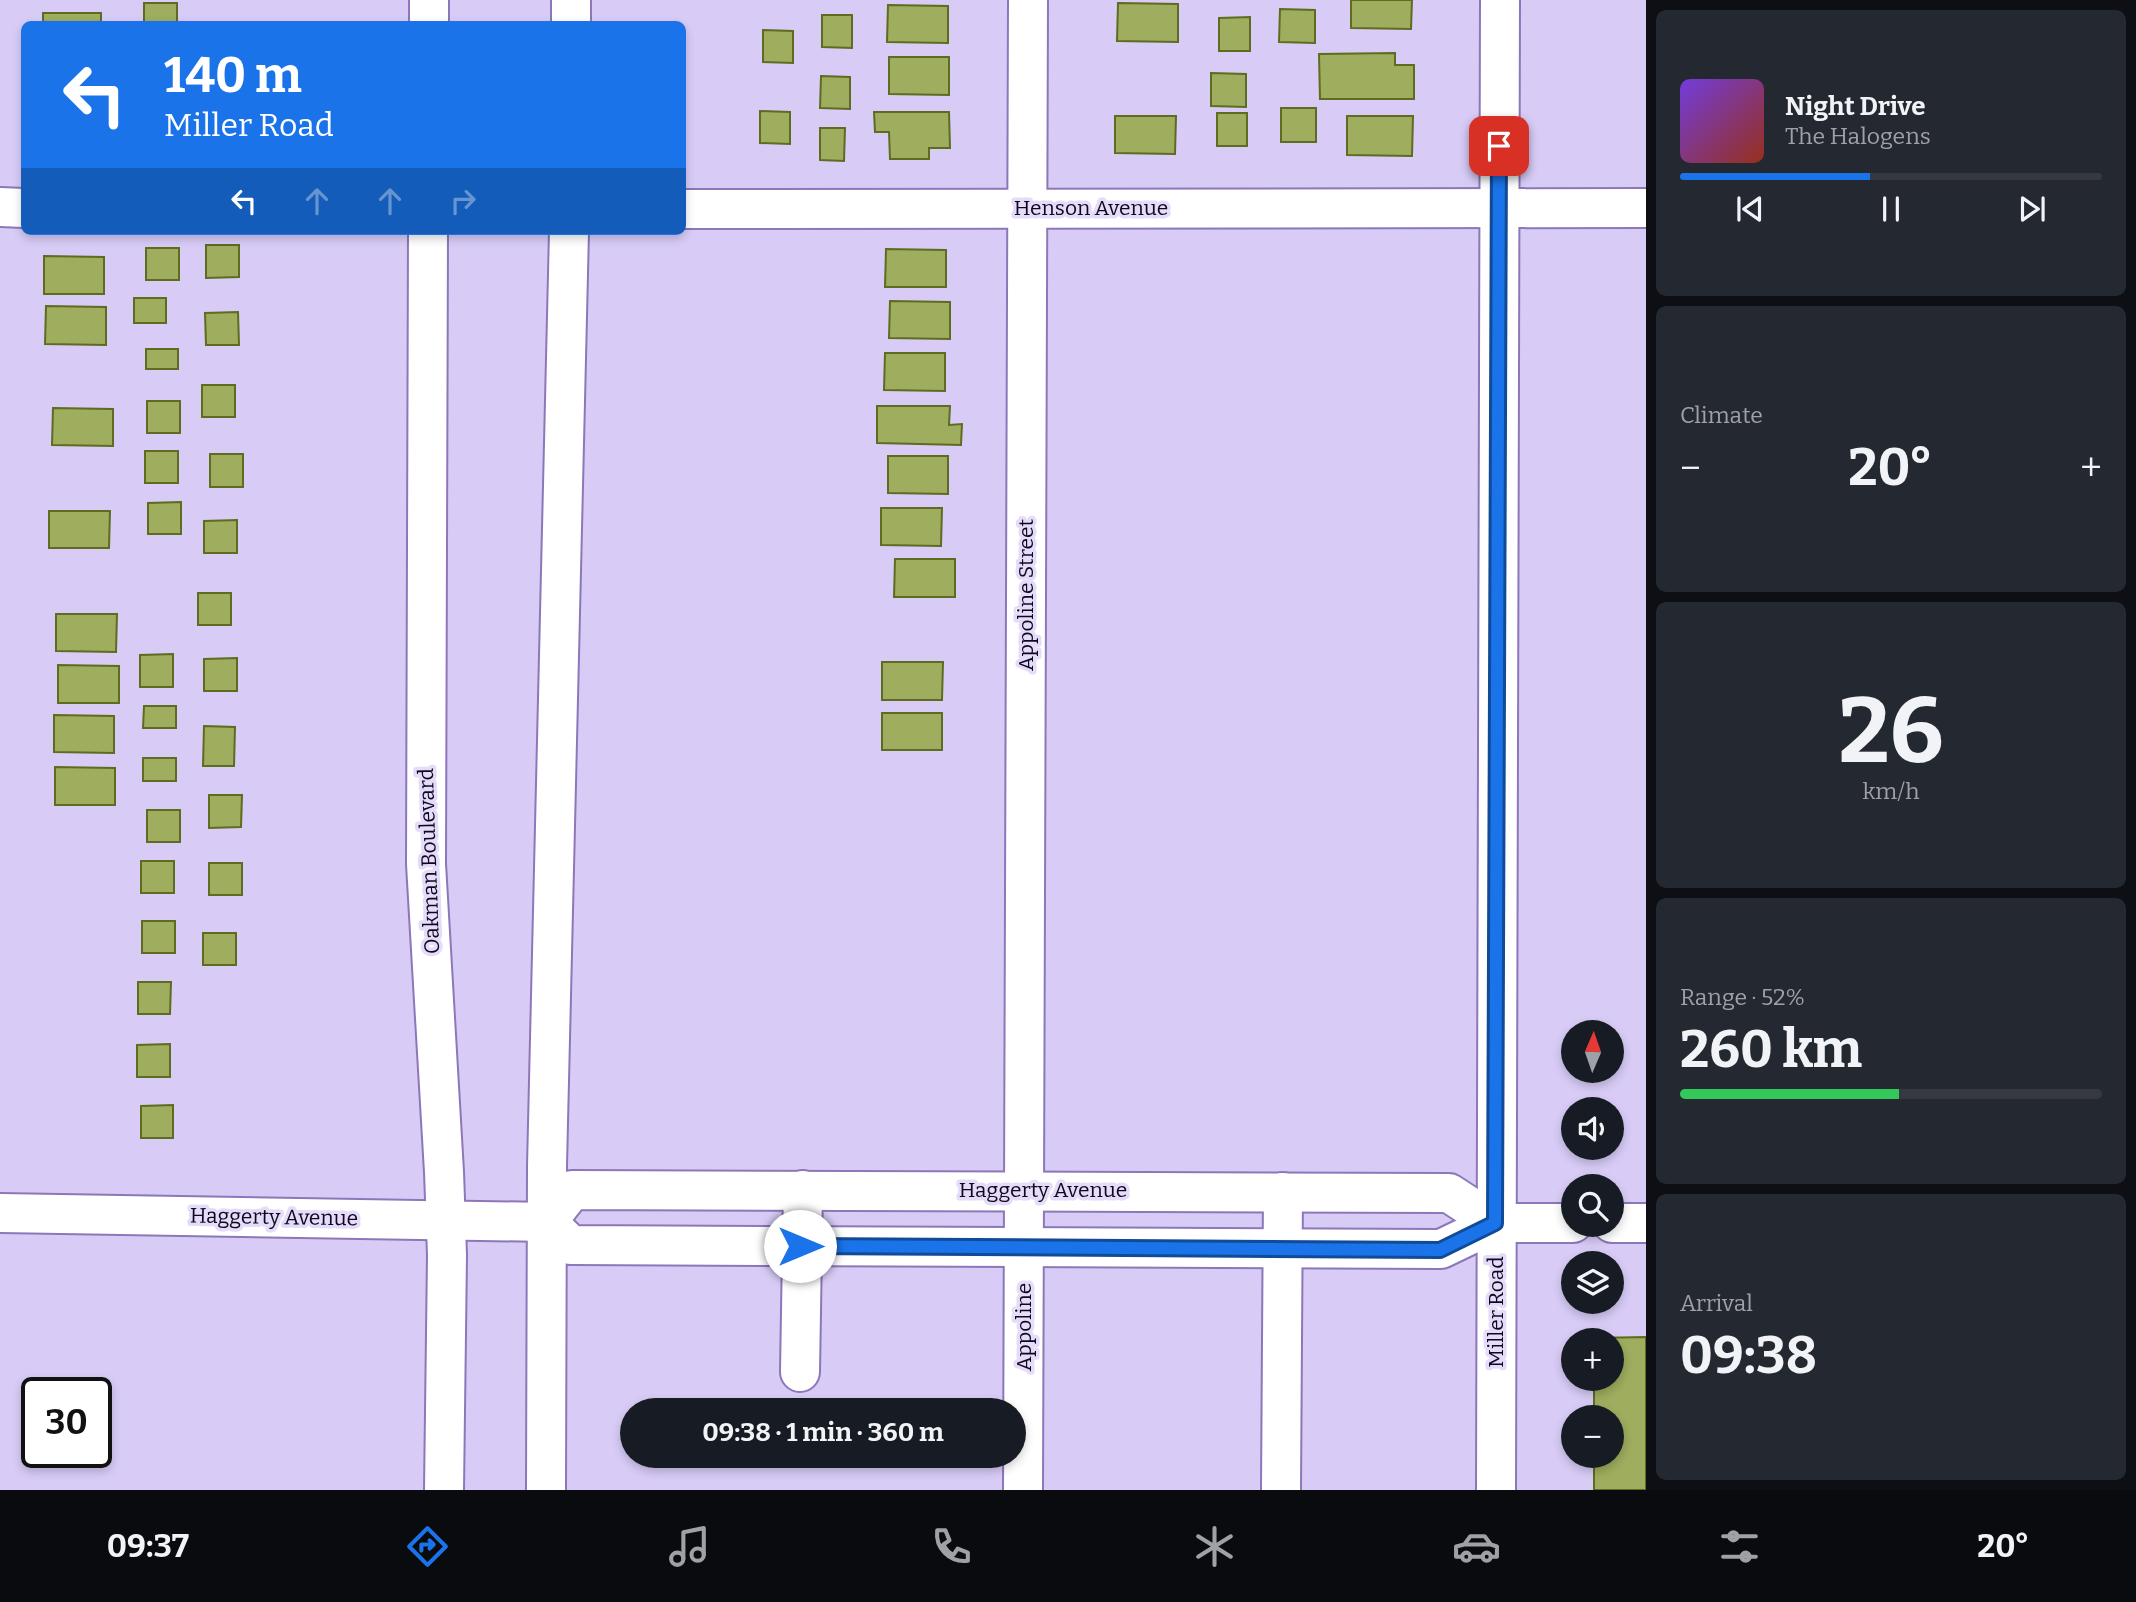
<!DOCTYPE html>
<meta charset="utf-8">
<style>
:root{--surface:#171b24;--page:#242831;--text:#f1f3f6;--muted:#9ea1a6;--line:#363941;--accent:#1a73e8}
body{margin:0;font-family:Bitter,serif;background:var(--page);color:var(--text);height:100vh;display:flex;flex-direction:column;font-size:26px;white-space:nowrap}
*{box-sizing:border-box;margin:0}
p{font-size:23px;color:var(--muted)}
.icon{flex:none;width:38px;height:38px;fill:none;stroke:currentColor;stroke-width:2;stroke-linecap:round;stroke-linejoin:round}
.map{position:relative;flex:1;overflow:hidden}
.sheet{display:flex;flex-direction:column;gap:10px;padding:10px;background:#0d0f14;width:490px}
.sheet>*{flex:none}
.guide{position:absolute;left:21px;top:21px;width:665px;height:214px;border-radius:10px;box-shadow:0 4px 10px #0003;background:#1a73e8;color:#fff;overflow:hidden}
.needle{width:46px;rotate:2deg}
.fabs{position:absolute;left:1561px;top:1020px;display:grid;gap:14px}
.fabs a{display:grid;place-items:center;width:63px;height:63px;border-radius:50%;background:var(--surface);box-shadow:0 4px 10px #0003;font-size:35px}
.speed{position:absolute;left:21px;top:1377px;display:flex;gap:14px;font-size:35px;font-weight:700;text-align:center}
.speed>*{display:grid;place-content:center;width:91px;height:91px;border-radius:50%;background:var(--surface);box-shadow:0 4px 10px #0003;line-height:1}
.speed .limit{border:4px solid #111;border-radius:10px;background:#fff;color:#111}
.pin{position:absolute;display:grid;place-items:center;width:60px;height:60px;color:#fff;margin:-30px;border-radius:14px;box-shadow:0 4px 10px #0006}
.me{position:absolute;width:77px;margin:-38px;rotate:90deg;stroke-linejoin:round;filter:drop-shadow(0 0 5px #0008)}
.turn{display:flex;align-items:center;gap:24px;height:147px;padding:0 28px;font-size:32px}
.turn .icon{width:91px;height:91px;stroke-width:2.5}
.turn b{display:block;font-size:49px;line-height:60px}
.lanes{display:flex;align-items:center;height:66px;padding:0 28px;background:#0003;justify-content:center;gap:35px;direction:ltr}
.lanes .off{opacity:.35}
.big{font-size:52px;font-weight:700;line-height:1.1}
.sheet .card{flex:1;display:flex;flex-direction:column;justify-content:center;gap:10px;min-width:0;padding:0 24px;border-radius:10px;background:var(--page)}
.sheet .dial{align-items:center;gap:0}
.dial b{font-size:91px;line-height:1}
.song{display:flex;align-items:center;gap:21px}
.cover{width:84px;height:84px;border-radius:10px;background:linear-gradient(135deg,hsl(260 70% 55%),hsl(10 70% 35%))}
.played{height:7px;border-radius:4px;background:linear-gradient(90deg,var(--accent) 45%,var(--line) 45%)}
.keys{display:flex;justify-content:space-around;direction:ltr}
.heat{display:flex;justify-content:space-between;align-items:center;font-size:38px;direction:ltr}
.charge{height:10px;border-radius:5px;background:linear-gradient(90deg,#34c759 52%,var(--line) 0)}
.trip{position:absolute;left:620px;top:1398px;width:406px;height:70px;border-radius:35px;background:var(--surface);box-shadow:0 4px 10px #0003;font-weight:700;line-height:70px;text-align:center}
.menu{display:flex;height:112px;justify-content:space-around;align-items:center;background:#090b0e;color:var(--muted)}
.menu .icon{width:49px;height:49px}
.menu .active{color:var(--accent)}
.menu b{font-size:32px;color:var(--text)}
main{display:flex;flex:1;min-height:0}
.map>svg:first-child{display:block}
.building{fill:#9ead5e;stroke:#5f6b20;stroke-width:2}
.lines{fill:none;stroke-linecap:round;stroke-linejoin:round}
.minor-casing{stroke:#8c77b8;stroke-width:42}
.minor{stroke:#fff;stroke-width:38}
.route-casing{stroke:#114b97;stroke-width:18}
.route{stroke:#1a73e8;stroke-width:12}
.labels{text-anchor:middle;stroke-width:7;stroke-linejoin:round;paint-order:stroke}
.street-label{font-size:21px;fill:#10071f;stroke:#e4dcf9}
</style>
<main>
<div class="map">
<svg width="1646" height="1490" viewBox="0 0 1646 1490">
<rect width="100%" height="100%" fill="#d8ccf7"/>
<g class="building">
<polygon points="1351,0 1412,0 1411,29 1351,28"/>
<rect x="144" y="3" width="33" height="21"/>
<polygon points="1118,3 1178,4 1178,42 1117,41"/>
<polygon points="888,5 948,6 948,43 887,42"/>
<polygon points="1280,9 1315,10 1315,43 1279,42"/>
<rect x="43" y="13" width="58" height="11"/>
<polygon points="822,15 852,15 852,48 822,47"/>
<polygon points="1250,17 1250,51 1219,51 1219,18"/>
<polygon points="763,30 793,31 793,63 763,62"/>
<polygon points="1395,53 1395,65 1414,65 1414,99 1320,99 1319,54"/>
<polygon points="889,57 949,57 949,95 889,94"/>
<polygon points="1211,73 1246,74 1246,107 1211,106"/>
<polygon points="821,76 850,77 850,109 820,108"/>
<rect x="1281" y="108" width="35" height="34"/>
<polygon points="760,111 790,112 790,144 760,143"/>
<polygon points="874,112 949,112 950,148 929,148 929,159 890,159 889,132 875,132"/>
<rect x="1217" y="113" width="30" height="33"/>
<polygon points="1115,116 1176,116 1175,154 1115,153"/>
<polygon points="1347,116 1413,116 1412,156 1347,155"/>
<polygon points="820,128 845,128 844,161 820,160"/>
<polygon points="206,245 239,245 239,277 206,278"/>
<rect x="146" y="248" width="33" height="32"/>
<polygon points="886,249 946,250 946,287 885,287"/>
<polygon points="44,256 104,257 104,294 44,294"/>
<rect x="134" y="298" width="32" height="25"/>
<polygon points="890,301 950,302 950,339 889,338"/>
<polygon points="46,306 106,307 106,345 45,344"/>
<polygon points="238,312 239,345 206,345 205,313"/>
<rect x="146" y="349" width="32" height="20"/>
<polygon points="885,353 945,353 945,391 884,390"/>
<rect x="202" y="385" width="33" height="32"/>
<rect x="147" y="401" width="33" height="32"/>
<polygon points="877,406 950,406 949,425 962,424 961,445 877,443"/>
<polygon points="53,408 113,409 113,446 52,445"/>
<rect x="145" y="451" width="33" height="32"/>
<rect x="210" y="454" width="33" height="33"/>
<polygon points="888,456 948,456 948,494 888,493"/>
<polygon points="181,502 181,534 148,534 148,503"/>
<polygon points="881,508 942,508 941,546 881,545"/>
<polygon points="49,511 110,511 109,548 49,548"/>
<polygon points="237,520 237,553 204,553 204,521"/>
<polygon points="895,559 955,559 955,597 894,597"/>
<rect x="198" y="593" width="33" height="32"/>
<polygon points="56,614 117,614 116,652 56,651"/>
<polygon points="173,654 173,687 140,687 140,655"/>
<polygon points="237,658 237,691 204,691 204,659"/>
<polygon points="882,662 943,662 942,700 882,700"/>
<polygon points="58,665 119,666 119,703 58,703"/>
<polygon points="144,706 176,706 176,728 143,728"/>
<rect x="882" y="713" width="60" height="37"/>
<polygon points="54,715 114,716 114,753 54,752"/>
<polygon points="204,726 235,727 234,766 203,766"/>
<rect x="143" y="758" width="33" height="23"/>
<polygon points="55,767 115,768 115,805 55,805"/>
<polygon points="209,795 242,795 241,827 209,828"/>
<rect x="147" y="810" width="33" height="32"/>
<rect x="141" y="861" width="33" height="32"/>
<rect x="209" y="863" width="33" height="32"/>
<rect x="142" y="921" width="33" height="32"/>
<rect x="203" y="933" width="33" height="32"/>
<polygon points="138,982 171,982 170,1014 138,1014"/>
<polygon points="170,1044 170,1077 137,1077 137,1045"/>
<polygon points="173,1105 173,1138 141,1138 141,1106"/>
<polygon points="1646,1337 1646,1490 1594,1490 1594,1456 1612,1456 1612,1418 1594,1418 1594,1379 1612,1379 1612,1340 1594,1340 1594,1338"/>
</g>
<g class="lines">
<defs>
<g id="minor">
<polyline points="429,24 429,0"/>
<polyline points="571,24 571,0"/>
<polyline points="0,207 24,208"/>
<polyline points="682,209 1646,208"/>
<polyline points="428,231 426,864 444,1172 447,1255 444,1490"/>
<polyline points="0,1213 547,1222 571,1245 1441,1249 1495,1223 1573,1223"/>
<polyline points="547,1222 572,1190 1449,1193 1495,1223"/>
<polyline points="1612,1223 1646,1223"/>
<polyline points="800,1372 803,1190"/>
<polyline points="546,1490 547,1166 569,231"/>
<polyline points="1023,1490 1028,0"/>
<polyline points="1281,1490 1283,1192"/>
<polyline points="1496,1490 1500,0"/>
</g>
</defs>
<use href="#minor" class="minor-casing"/>
<use href="#minor" class="minor"/>
</g>
<g class="lines">
<defs>
<polyline id="route" points="800,1246 1440,1250 1495,1223 1499,146"/>
</defs>
<use href="#route" class="route-casing"/>
<use href="#route" class="route"/>
</g>
<g class="labels">
<g class="street-label">
<text x="1091" y="215">Henson Avenue</text>
<text transform="translate(1026 595) rotate(-90)" y="7">Appoline Street</text>
<text transform="translate(429 861) rotate(-92)" y="7">Oakman Boulevard</text>
<text x="1043" y="1197">Haggerty Avenue</text>
<text transform="translate(274 1217) rotate(1)" y="7">Haggerty Avenue</text>
<text transform="translate(1496 1312) rotate(-90)" y="7">Miller Road</text>
<text transform="translate(1024 1327) rotate(-90)" y="7">Appoline</text>
</g>
</g>
</svg>
<div class="fabs">
<a><svg class="needle" viewBox="-14 -14 28 28"><path d="M0-13l5 13h-10z" fill="#e53935"/><path d="M0 13l5-13h-10z" fill="#9ea1a6"/></svg></a>
<a><svg class="icon" aria-label="sound" viewBox="0 0 24 24"><path d="M4 9h4l5-4v14l-5-4H4zM17 9q2 3 0 6"/></svg></a>
<a><svg class="icon" aria-label="search" viewBox="0 0 24 24"><circle cx="10" cy="10" r="6"/><path d="M15 15l6 6"/></svg></a>
<a><svg class="icon" aria-label="layers" viewBox="0 0 24 24"><path d="M12 4l9 5-9 5-9-5zM3 14l9 5 9-5"/></svg></a>
<a>+</a>
<a>−</a>
</div>
<div class="speed"><div class="limit">30</div></div>
<div class="pin" style="left:1499px;top:146px;background:#d93025"><svg class="icon" aria-label="arrive" viewBox="0 0 24 24"><path d="M6 21V4h12l-3 4 3 4H6"/></svg></div>
<svg class="me" style="left:800px;top:1246px" viewBox="-20 -20 40 40"><circle r="19" fill="#fff"/><path d="M0-13L10 11 0 6-10 11z" fill="#1a73e8"/></svg>
<div class="trip">09:38 · 1 min · 360 m</div>
<div class="guide">
<div class="turn"><svg class="icon" aria-label="left" viewBox="0 0 24 24"><path d="M17 20v-9H6M10 6l-5 5 5 5"/></svg><div><b>140 m</b>Miller Road</div></div>
<div class="lanes"><svg class="icon" aria-label="left" viewBox="0 0 24 24"><path d="M17 20v-9H6M10 6l-5 5 5 5"/></svg><svg class="icon off" aria-label="ahead" viewBox="0 0 24 24"><path d="M12 20V5M6 11l6-6 6 6"/></svg><svg class="icon off" aria-label="ahead" viewBox="0 0 24 24"><path d="M12 20V5M6 11l6-6 6 6"/></svg><svg class="icon off" aria-label="right" viewBox="0 0 24 24"><path d="M7 20v-9h11M14 6l5 5-5 5"/></svg></div>
</div>
</div>
<section class="sheet">
<div class="card">
<div class="song"><i class="cover"></i><div><b>Night Drive</b><p>The Halogens</p></div></div>
<div class="played"></div>
<div class="keys"><svg class="icon" aria-label="previous" viewBox="0 0 24 24"><path d="M18 5L8 12l10 7zM5 5v14"/></svg><svg class="icon" aria-label="pause" viewBox="0 0 24 24"><path d="M8 5v14M16 5v14"/></svg><svg class="icon" aria-label="next" viewBox="0 0 24 24"><path d="M6 5l10 7-10 7zM19 5v14"/></svg></div>
</div>
<div class="card"><p>Climate</p>
<div class="heat"><a>−</a><b class="big">20°</b><a>+</a></div>
</div>
<div class="card dial"><b>26</b><p>km/h</p></div>
<div class="card"><p>Range · 52%</p><b class="big">260 km</b><div class="charge"></div></div>
<div class="card"><p>Arrival</p><b class="big">09:38</b></div>
</section>
</main>
<nav class="menu">
<b>09:37</b>
<svg class="icon active" aria-label="directions" viewBox="0 0 24 24"><path d="M12 3l9 9-9 9-9-9zM9 14v-3h6M13 9l2 2-2 2"/></svg>
<svg class="icon" aria-label="music" viewBox="0 0 24 24"><path d="M9 18V5l10-2v13"/><circle cx="6" cy="18" r="3"/><circle cx="16" cy="16" r="3"/></svg>
<svg class="icon" aria-label="phone" viewBox="0 0 24 24"><path d="M5 4h4l2 5-3 2q2 4 5 5l2-3 5 2v4C11 20 4 13 5 4z"/></svg>
<svg class="icon" aria-label="climate" viewBox="0 0 24 24"><path d="M12 3v18M4 7l16 10M4 17L20 7"/></svg>
<svg class="icon" aria-label="car" viewBox="0 0 24 24"><path d="M5 17H2v-5l4-1 3-4h7l3 4 3 1v5h-3M9 17h6M6 11h13"/><circle cx="7" cy="17" r="2"/><circle cx="17" cy="17" r="2"/></svg>
<svg class="icon" aria-label="filters" viewBox="0 0 24 24"><path d="M4 7h16M4 17h16"/><circle cx="9" cy="7" r="2"/><circle cx="15" cy="17" r="2"/></svg>
<b>20°</b>
</nav>
